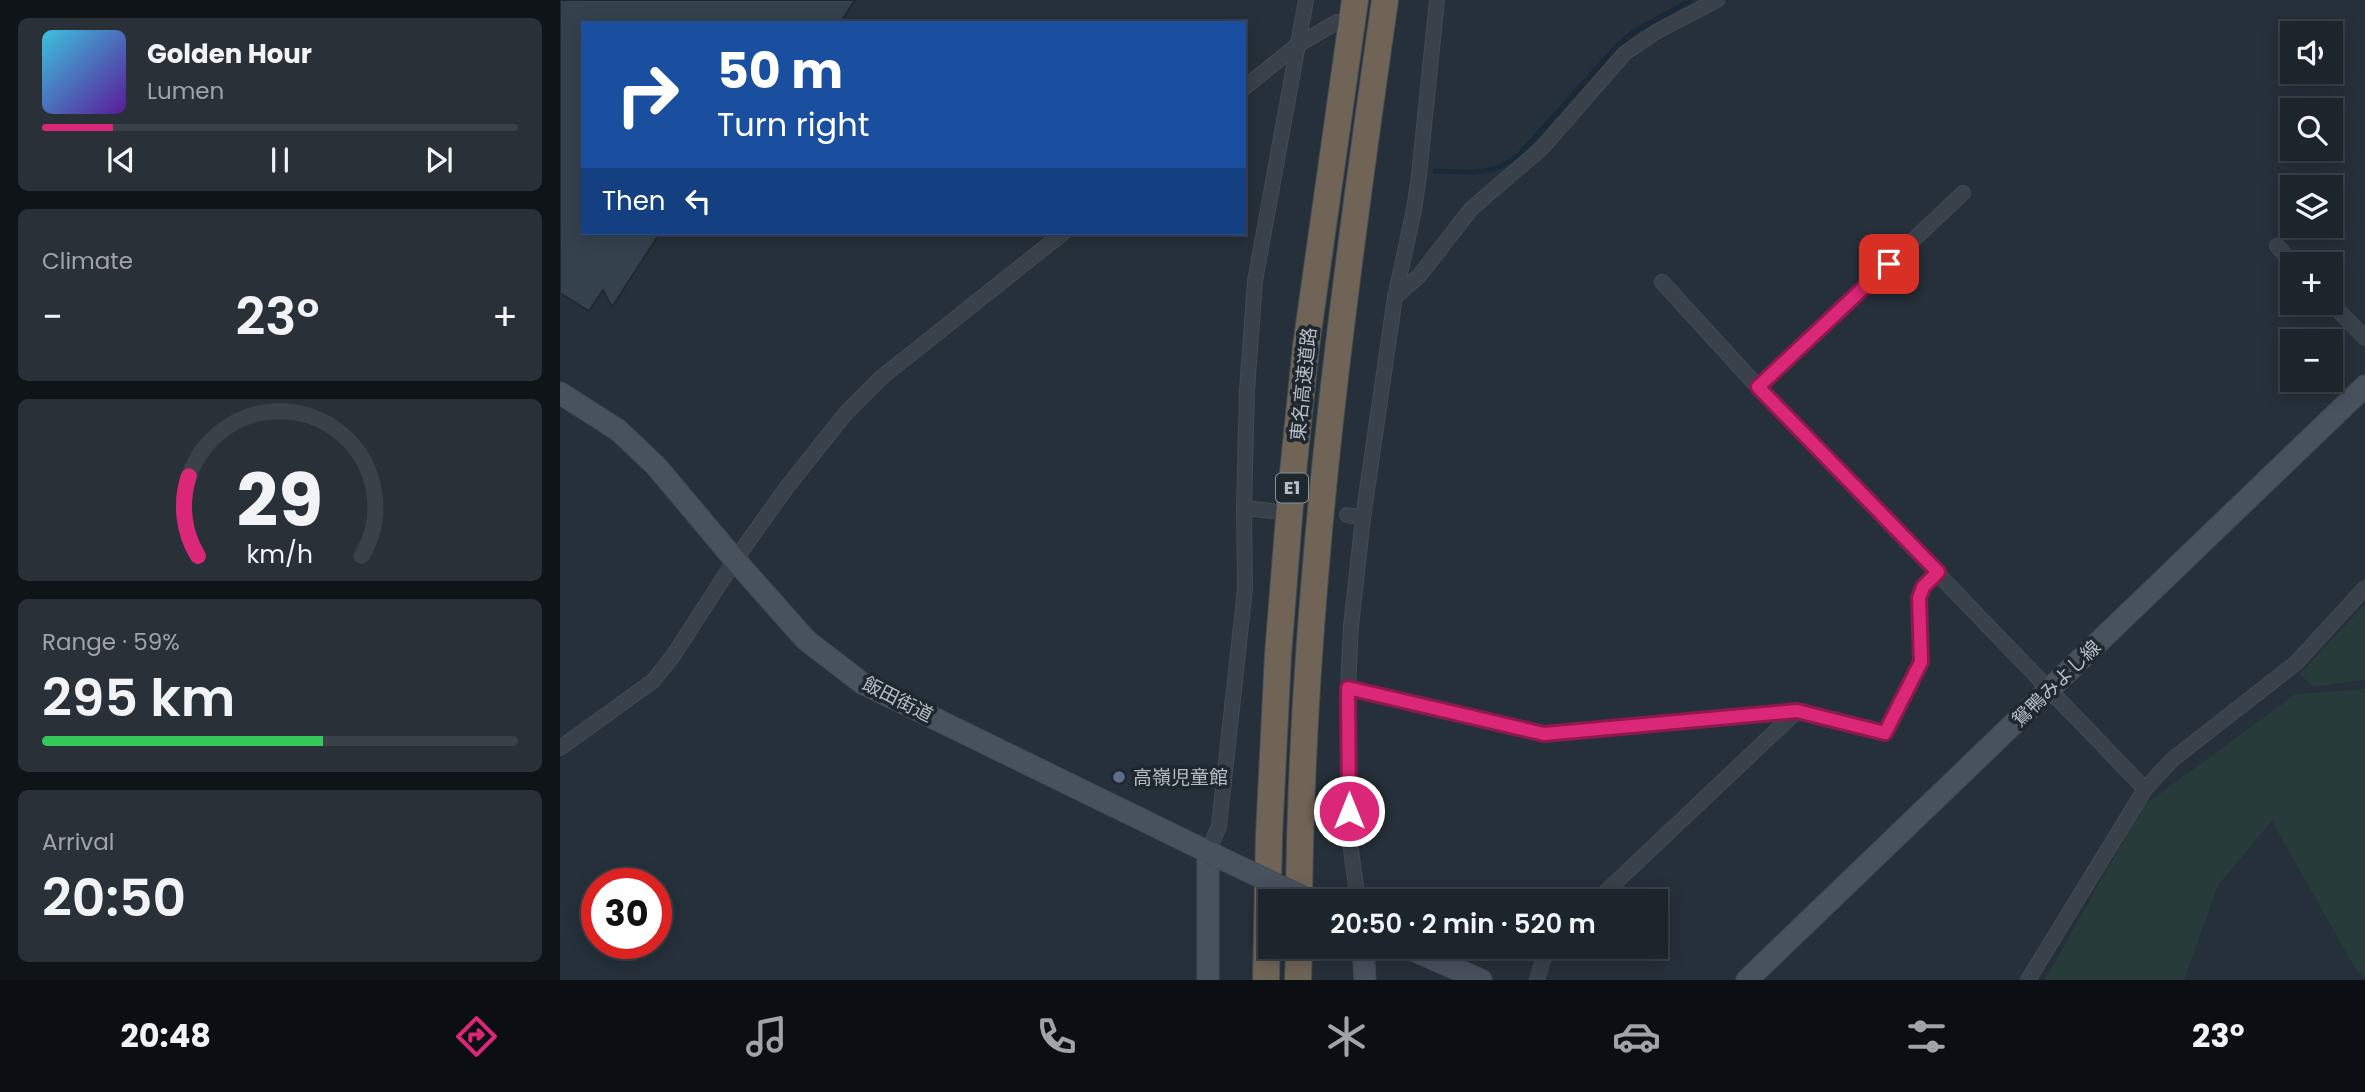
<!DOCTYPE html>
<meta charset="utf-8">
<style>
:root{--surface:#1c242c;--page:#293038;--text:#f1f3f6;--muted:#a0a4a9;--line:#3a4148;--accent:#db2777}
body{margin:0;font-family:Poppins,"Noto Sans JP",sans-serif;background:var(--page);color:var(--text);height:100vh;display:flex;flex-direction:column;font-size:26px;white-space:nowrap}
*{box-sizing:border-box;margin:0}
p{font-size:23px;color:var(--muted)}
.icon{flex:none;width:38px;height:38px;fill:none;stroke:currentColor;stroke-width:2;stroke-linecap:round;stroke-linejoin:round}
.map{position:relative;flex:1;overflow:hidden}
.side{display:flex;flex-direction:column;gap:18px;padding:18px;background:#0f1418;width:560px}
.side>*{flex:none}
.hud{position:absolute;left:21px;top:21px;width:665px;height:214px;border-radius:0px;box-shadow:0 4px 18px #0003,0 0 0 2px var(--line);background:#1a4fa0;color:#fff;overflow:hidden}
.fabs{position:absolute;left:1720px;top:21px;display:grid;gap:14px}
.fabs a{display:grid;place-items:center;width:63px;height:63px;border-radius:0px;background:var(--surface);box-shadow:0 4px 18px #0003,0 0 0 2px var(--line);font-size:35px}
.speed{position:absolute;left:21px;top:868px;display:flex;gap:14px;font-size:35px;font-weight:700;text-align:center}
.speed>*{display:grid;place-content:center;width:91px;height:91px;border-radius:50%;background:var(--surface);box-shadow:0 4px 18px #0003,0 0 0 2px var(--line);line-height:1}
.speed .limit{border:10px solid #d22;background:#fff;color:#111}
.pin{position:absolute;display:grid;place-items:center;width:60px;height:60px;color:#fff;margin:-30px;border-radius:14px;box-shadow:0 4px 10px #0006}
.me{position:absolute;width:77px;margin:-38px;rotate:0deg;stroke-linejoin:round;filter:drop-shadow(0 0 5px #0008)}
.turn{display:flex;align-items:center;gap:24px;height:147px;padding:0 21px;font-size:32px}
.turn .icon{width:91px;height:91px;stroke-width:2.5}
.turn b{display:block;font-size:49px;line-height:60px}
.then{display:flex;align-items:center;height:66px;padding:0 21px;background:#0003;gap:14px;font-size:26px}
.big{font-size:52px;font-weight:600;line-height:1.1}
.side .tile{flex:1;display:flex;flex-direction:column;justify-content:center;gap:10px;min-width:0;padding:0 24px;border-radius:10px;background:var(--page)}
.side .dial{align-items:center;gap:0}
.dial svg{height:182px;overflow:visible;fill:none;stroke:var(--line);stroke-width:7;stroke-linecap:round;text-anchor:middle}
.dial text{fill:var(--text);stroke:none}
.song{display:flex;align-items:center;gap:21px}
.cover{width:84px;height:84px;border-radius:10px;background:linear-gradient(135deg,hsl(190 70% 55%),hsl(270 70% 35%))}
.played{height:7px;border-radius:4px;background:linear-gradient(90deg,var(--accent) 15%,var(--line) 15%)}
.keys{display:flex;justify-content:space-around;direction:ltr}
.heat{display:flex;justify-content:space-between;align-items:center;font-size:38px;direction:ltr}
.charge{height:10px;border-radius:5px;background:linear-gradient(90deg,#34c759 59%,var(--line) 0)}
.trip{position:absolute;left:698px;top:889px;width:410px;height:70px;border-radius:0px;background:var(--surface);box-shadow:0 4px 18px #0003,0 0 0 2px var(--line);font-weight:600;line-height:70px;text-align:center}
.dock{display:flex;height:112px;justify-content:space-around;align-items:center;background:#0b0e12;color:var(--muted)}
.dock .icon{width:49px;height:49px}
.dock .active{color:var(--accent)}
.dock b{font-size:32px;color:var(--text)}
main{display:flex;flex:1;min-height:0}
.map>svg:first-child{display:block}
.green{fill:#283b3b}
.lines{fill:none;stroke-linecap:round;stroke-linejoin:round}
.stream{stroke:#1a2937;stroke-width:5}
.building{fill:#35424e;stroke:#202931;stroke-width:2}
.street-casing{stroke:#424b53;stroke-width:16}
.secondary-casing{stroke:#424b53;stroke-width:23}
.highway-casing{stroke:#444d55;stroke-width:28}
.street{stroke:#39424b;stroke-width:14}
.secondary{stroke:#48525d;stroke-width:21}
.highway{stroke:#706457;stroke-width:26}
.secondary-bridge-casing{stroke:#424b53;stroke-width:23;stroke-linecap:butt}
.secondary-bridge{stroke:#48525d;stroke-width:21}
.route-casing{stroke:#8e194d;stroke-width:18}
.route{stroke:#db2777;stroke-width:12}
.service-dot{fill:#5c6f8a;stroke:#1f272f;stroke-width:2.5}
.labels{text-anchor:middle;stroke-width:7;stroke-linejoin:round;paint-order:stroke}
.shield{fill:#1f272f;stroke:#889099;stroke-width:2}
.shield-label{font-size:18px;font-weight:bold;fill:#b5bdc6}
.street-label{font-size:19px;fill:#b5bdc6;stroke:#1f272f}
.poi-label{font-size:19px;fill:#b5bdc6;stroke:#1f272f;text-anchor:start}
</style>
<main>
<section class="side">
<div class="tile">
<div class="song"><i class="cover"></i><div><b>Golden Hour</b><p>Lumen</p></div></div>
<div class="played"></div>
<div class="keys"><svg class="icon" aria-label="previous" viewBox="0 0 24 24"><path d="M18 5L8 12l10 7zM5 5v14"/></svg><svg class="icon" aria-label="pause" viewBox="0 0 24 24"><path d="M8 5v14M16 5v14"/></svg><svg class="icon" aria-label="next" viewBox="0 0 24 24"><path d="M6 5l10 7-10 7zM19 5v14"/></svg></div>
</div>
<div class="tile"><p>Climate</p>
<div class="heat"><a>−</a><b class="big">23°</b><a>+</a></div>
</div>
<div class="tile dial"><svg viewBox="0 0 100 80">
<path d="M14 69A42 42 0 1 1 86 69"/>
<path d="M14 69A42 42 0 0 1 10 34" stroke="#db2777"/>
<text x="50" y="56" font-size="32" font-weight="700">29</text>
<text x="50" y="72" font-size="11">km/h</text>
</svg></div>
<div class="tile"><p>Range · 59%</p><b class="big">295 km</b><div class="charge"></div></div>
<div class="tile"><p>Arrival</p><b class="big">20:50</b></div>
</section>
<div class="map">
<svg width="1805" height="980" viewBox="0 0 1805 980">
<rect width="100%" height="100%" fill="#26303a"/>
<g class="green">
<polygon points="1805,604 1805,680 1753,687 1740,674"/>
<polygon points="1805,689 1805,978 1795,968 1712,821 1658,885 1624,980 1485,980 1583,806 1736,694"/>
</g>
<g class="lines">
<path class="stream" d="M875 171C910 172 931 177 960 154L1056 47 1072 33 1131 0"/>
</g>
<polygon class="building" points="0,0 295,0 280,23 23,23 23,233 100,233 52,307 43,290 29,311 0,293"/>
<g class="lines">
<defs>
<g id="street">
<polyline points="684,88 736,46 777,22"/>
<polyline points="1717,246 1734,264"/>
<polyline points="1102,282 1198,387 1585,789"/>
<polyline points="835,297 859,276 911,209 982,148 1065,53 1096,32 1157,0"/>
<polyline points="1771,303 1805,338"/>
<polyline points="1198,387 1403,193"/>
<polyline points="684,508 712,511"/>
<polyline points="787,515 803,518"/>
<polyline points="788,688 984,734 1237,711 1325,733 1361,662 1359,598 1363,587 1378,572"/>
<polyline points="0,748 93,681 113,656 175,560 227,487 286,413 322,377 503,233"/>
<polyline points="648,852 659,826 685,589 684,508 687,390 695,281 746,0"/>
<polyline points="798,901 789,835 788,688 791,626 803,518 835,297 854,210 859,175 877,0"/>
<polyline points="1036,901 1237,711"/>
<polyline points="977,980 987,947"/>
<polyline points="1468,980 1585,789 1613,759 1736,663 1805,588"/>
</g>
<g id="secondary">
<polyline points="0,393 58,430 96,466 175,560 246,640 302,683 648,852 648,980"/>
<polyline points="803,947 805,980"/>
<polyline points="846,947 921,980"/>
<polyline points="1187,980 1805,386"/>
</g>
<g id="highway">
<path d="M739 901C742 599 782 299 825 0"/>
<polyline points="706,980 709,836 718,655 731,492 746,346 795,0"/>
<polyline points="738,980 739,947"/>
</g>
</defs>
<use href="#street" class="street-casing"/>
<use href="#secondary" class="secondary-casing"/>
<use href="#highway" class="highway-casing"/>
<use href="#street" class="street"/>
<use href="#secondary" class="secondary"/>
<use href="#highway" class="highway"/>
<defs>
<polyline id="secondary-bridge" points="648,852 751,901"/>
</defs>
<use href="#secondary-bridge" class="secondary-bridge-casing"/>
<use href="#secondary-bridge" class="secondary-bridge"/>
</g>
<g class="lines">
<defs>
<polyline id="route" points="789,811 788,688 984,734 1237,711 1325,733 1361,662 1359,598 1363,587 1378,572 1198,387 1329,264"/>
</defs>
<use href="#route" class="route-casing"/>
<use href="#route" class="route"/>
</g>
<circle class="service-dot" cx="559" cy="777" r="7"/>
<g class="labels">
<rect class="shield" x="716" y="473.5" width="32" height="29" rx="5"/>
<g class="shield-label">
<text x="732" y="494">E1</text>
</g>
<g class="street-label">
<text transform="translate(743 384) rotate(-84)" y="7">東名高速道路</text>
<text transform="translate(1496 683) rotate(-44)" y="7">鴛鴨みよし線</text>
<text transform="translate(338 699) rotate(27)" y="7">飯田街道</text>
</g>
<g class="poi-label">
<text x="573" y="784">高嶺児童館</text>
</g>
</g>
</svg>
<div class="fabs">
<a><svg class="icon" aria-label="sound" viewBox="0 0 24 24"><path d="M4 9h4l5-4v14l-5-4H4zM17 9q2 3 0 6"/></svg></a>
<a><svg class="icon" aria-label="search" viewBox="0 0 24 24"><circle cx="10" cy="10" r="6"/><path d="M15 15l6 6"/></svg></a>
<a><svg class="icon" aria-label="layers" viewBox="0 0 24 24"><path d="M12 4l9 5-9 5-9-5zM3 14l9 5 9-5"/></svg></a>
<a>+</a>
<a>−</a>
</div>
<div class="speed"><div class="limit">30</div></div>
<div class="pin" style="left:1329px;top:264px;background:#d93025"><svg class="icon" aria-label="arrive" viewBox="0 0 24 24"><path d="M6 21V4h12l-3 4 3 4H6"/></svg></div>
<svg class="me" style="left:789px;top:811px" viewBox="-20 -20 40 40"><circle r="17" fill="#db2777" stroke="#fff" stroke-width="3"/><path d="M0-11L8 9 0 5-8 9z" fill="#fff"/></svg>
<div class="trip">20:50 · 2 min · 520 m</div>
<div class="hud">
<div class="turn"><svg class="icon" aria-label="right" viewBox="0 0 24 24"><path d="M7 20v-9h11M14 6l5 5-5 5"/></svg><div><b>50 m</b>Turn right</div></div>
<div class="then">Then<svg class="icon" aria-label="left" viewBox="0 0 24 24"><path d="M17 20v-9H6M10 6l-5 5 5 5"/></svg></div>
</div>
</div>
</main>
<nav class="dock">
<b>20:48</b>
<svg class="icon active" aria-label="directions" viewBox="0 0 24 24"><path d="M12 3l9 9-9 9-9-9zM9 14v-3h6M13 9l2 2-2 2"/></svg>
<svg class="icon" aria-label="music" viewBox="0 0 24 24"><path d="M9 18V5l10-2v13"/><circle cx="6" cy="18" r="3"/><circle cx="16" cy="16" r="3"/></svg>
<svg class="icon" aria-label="phone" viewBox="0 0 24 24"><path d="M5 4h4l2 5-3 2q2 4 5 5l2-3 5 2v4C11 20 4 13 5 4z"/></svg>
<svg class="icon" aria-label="climate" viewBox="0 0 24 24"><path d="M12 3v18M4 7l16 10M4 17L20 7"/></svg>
<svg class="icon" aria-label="car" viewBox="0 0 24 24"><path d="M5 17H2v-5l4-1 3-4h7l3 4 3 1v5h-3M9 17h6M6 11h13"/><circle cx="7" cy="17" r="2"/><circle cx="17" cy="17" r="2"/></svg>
<svg class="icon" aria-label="filters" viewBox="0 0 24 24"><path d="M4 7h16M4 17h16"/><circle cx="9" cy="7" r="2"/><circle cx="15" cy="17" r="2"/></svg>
<b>23°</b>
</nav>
